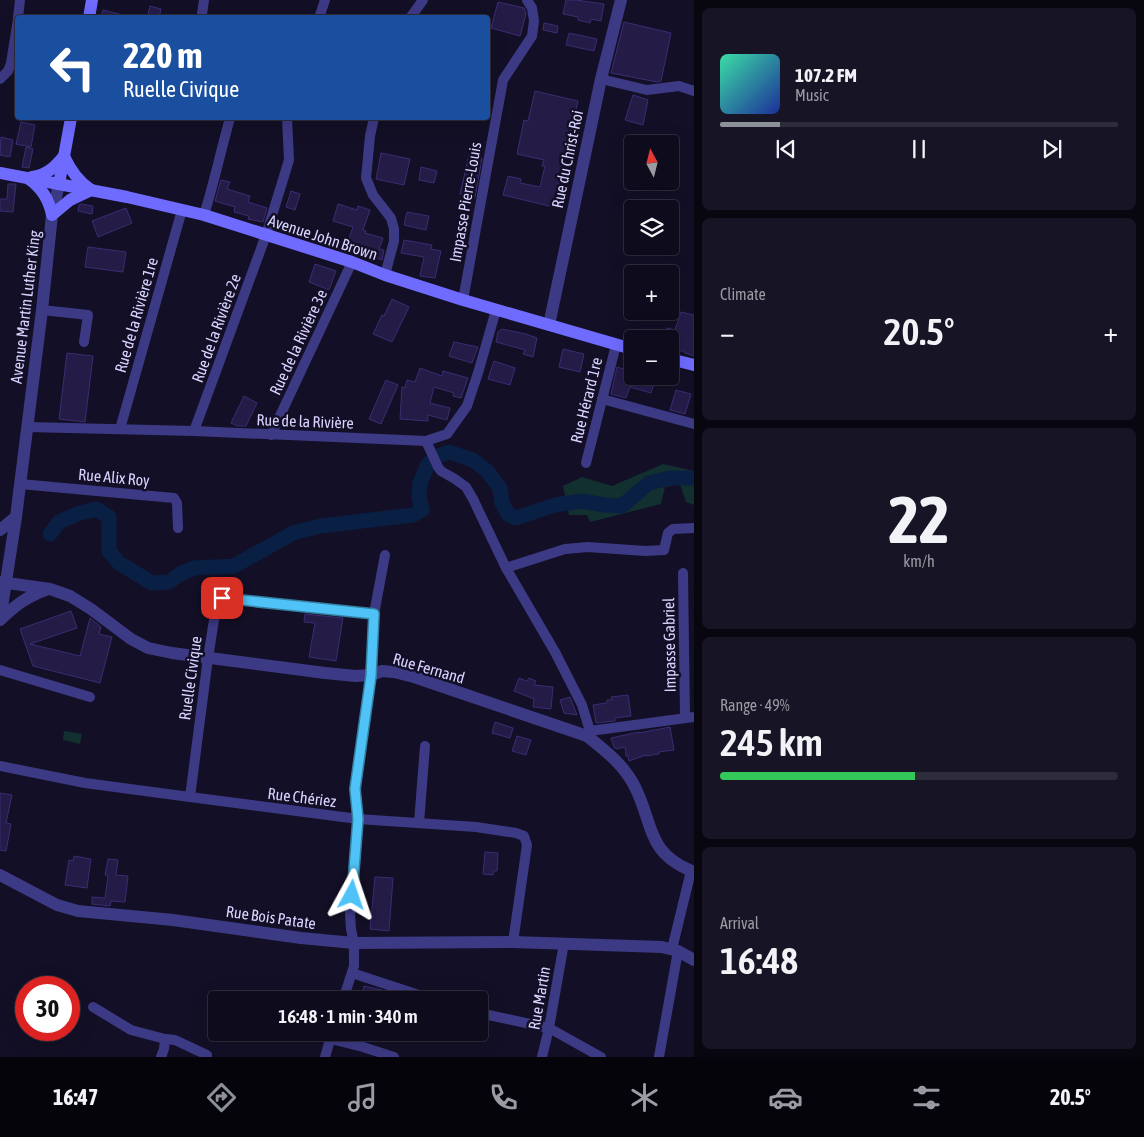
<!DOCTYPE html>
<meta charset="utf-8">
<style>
:root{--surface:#0e0b1c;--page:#171425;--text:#f1f3f6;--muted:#9b9ba3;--line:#2e2b3b;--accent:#8c9099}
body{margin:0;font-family:"Asap Condensed",sans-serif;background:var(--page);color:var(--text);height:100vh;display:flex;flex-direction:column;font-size:19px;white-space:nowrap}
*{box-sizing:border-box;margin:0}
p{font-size:16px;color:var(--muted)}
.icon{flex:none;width:28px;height:28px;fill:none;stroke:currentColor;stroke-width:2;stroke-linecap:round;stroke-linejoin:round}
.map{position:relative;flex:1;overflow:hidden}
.sheet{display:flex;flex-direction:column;gap:8px;padding:8px;background:#08060f;width:450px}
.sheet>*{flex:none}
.guide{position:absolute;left:15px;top:15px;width:475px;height:105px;border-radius:5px;box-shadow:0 5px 20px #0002,0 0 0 1px var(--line);background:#1a4fa0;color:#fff;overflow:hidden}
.needle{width:32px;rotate:353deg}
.tools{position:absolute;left:624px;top:135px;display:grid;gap:10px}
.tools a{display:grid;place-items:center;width:55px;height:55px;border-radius:5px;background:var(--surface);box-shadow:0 5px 20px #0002,0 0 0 1px var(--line);font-size:25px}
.speed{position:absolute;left:15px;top:976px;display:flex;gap:10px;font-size:25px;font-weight:700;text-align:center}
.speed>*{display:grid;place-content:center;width:65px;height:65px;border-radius:50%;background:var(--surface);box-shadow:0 5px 20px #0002,0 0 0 1px var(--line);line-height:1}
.speed .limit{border:8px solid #d22;background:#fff;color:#111}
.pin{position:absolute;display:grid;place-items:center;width:42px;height:42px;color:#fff;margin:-21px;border-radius:10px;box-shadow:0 2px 8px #0006}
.me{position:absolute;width:55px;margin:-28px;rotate:5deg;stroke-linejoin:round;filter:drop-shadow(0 0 4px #0008)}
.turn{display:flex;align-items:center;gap:18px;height:105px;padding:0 25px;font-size:22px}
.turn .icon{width:65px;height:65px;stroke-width:2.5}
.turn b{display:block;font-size:35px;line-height:42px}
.big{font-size:38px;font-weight:600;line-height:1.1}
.sheet .tile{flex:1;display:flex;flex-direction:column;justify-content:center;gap:8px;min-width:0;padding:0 18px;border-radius:8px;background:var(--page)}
.sheet .dial{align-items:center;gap:0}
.dial b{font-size:65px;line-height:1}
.song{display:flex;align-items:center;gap:15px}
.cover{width:60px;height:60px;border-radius:8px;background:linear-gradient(135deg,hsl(160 70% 55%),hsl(230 70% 35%))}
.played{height:5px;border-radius:2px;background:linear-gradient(90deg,var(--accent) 15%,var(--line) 15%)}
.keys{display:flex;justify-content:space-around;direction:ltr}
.heat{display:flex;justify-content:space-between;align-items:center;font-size:28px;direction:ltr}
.charge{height:8px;border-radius:4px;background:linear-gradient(90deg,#34c759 49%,var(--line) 0)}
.trip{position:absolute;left:208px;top:991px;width:280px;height:50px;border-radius:5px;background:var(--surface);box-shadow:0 5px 20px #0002,0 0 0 1px var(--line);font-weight:600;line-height:50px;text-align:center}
.menu{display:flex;height:80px;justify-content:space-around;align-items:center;background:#06040b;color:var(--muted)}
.menu .icon{width:35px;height:35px}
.menu .active{color:var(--accent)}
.menu b{font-size:22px;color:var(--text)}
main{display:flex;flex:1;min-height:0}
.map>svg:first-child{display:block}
.green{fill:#12302f}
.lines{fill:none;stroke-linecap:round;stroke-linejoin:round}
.river{stroke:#0a1f44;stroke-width:15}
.building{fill:#241b47;stroke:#3b2d73}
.minor{stroke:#3d3a85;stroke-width:10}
.tertiary{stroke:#3d3a85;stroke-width:12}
.secondary{stroke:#6f6bff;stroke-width:12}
.route-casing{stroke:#337fa1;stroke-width:12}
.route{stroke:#4fc3f7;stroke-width:9}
.labels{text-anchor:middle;stroke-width:5;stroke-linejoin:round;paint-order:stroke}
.street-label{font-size:16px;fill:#d9d4ff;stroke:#130f26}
</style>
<main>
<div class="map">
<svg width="694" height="1057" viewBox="0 0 694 1057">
<rect width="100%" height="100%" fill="#130f26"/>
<g class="green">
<polygon points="663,464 694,471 694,505 686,502 680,484 665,487 661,504 590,522 587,515 569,515 563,486 582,477 612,486"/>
<polygon points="64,731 82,734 80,744 63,740"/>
</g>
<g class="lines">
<polyline class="river" points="50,534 59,522 77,514 96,509 109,517 109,551 119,563 152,583 169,582 180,574 194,568 234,566 293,533 320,526 413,515 422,510 419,497 420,483 428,464 440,455 449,452 473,460 488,472 500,488 502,503 508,514 516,518 555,505 582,501 604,505 622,506 649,483 669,478 694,478"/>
</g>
<g class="building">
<polygon points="566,0 576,0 604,4 601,21 591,19 590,23 578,20 578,17 563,14"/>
<polygon points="498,2 524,8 526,14 520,36 491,28"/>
<polygon points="150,6 161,9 159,18 147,18"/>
<polygon points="103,10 123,15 123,18 101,18"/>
<polygon points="624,22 671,33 661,81 657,82 611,73"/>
<polygon points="544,23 558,26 557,33 543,30"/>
<polygon points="569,33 597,39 594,51 566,45"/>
<polygon points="535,91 578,101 553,207 503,195 508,176 521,179 520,183 540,187 545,166 542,166 544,160 517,154 524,120 528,121"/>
<polygon points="633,95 648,100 643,125 625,120"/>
<polygon points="21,122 35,125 31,147 16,144"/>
<polygon points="1,137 13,140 10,157 0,155"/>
<polygon points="26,147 33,149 29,168 22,167"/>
<polygon points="381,153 410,159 404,185 376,179"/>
<polygon points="469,155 482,158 475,197 460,194"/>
<polygon points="421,167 437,171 434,183 419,180"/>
<polygon points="221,180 230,182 227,189 250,196 248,202 267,208 263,222 248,219 249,216 234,212 235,207 215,201"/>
<polygon points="8,184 16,184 13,212 0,211 0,199 7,199"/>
<polygon points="291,191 300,194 295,210 286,207"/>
<polygon points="81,204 93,206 92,214 78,211 79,205"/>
<polygon points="338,204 357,210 358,206 370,210 363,230 366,231 365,233 383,238 379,249 384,250 382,260 346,248 353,227 333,221"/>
<polygon points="126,208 132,223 98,237 92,221"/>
<polygon points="407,212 429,216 426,230 404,225"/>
<polygon points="404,240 432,245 431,249 441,251 435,278 420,276 424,257 401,253"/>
<polygon points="88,247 126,252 123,272 85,267"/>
<polygon points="315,264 336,271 329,290 309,282"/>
<polygon points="392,299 409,307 392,342 373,334 382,315 384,316"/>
<polygon points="681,312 694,315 694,356 685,353 684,351 679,351 670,344 670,339 663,339 667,328 675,330"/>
<polygon points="502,329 526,334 537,338 533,357 523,354 525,350 496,342 498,332"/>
<polygon points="454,342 478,347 472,363 449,356"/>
<polygon points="563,349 584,354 580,372 559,367"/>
<polygon points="67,353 93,356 85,422 59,419"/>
<polygon points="494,361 515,368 510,385 488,379"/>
<polygon points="617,367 632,372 632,376 647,376 655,379 651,393 630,387 626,398 611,394"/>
<polygon points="420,368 442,376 443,371 468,378 461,398 453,396 454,393 434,387 430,403 450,408 447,420 428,415 428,421 400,419 402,387 405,388 407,380 415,382"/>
<polygon points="386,380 398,385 381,424 369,419"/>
<polygon points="676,390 691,394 685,414 670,410"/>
<polygon points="244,396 257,403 246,426 237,426 231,423"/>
<polygon points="71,611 77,628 30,644 80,656 90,618 101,627 99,634 112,637 100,683 33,666 20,629"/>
<polygon points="305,614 343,618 336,661 309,657 315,623 304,622"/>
<polygon points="519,678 527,681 529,678 536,681 534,685 553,687 551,709 533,707 534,699 514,691"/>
<polygon points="628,695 631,716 615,718 615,721 596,723 593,705 607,703 607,700 612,700 611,697"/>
<polygon points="570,697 577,715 564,713 560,700"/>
<polygon points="495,722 513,728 510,738 492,733"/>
<polygon points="670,727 674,750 659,752 659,754 646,756 646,755 629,761 628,756 626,756 625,747 616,749 614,747 611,738 639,732 639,733"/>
<polygon points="517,736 531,740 526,755 512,751"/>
<polygon points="0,793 12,795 6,823 11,824 6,851 0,850"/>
<polygon points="485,852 498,853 497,871 494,871 493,875 483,874"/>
<polygon points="74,856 91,859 87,888 65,885 69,860 73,861"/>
<polygon points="108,859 118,860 116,875 128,876 125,902 111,901 110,906 92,904 92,897 105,898 108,876 105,875"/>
<polygon points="375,877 393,878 389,931 370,929"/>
<polygon points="364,986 382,990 382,992 402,998 402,1000 361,1000"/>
</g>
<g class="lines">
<g class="minor">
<polyline points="202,14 204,0"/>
<polyline points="18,18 20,0"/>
<polyline points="319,18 325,0"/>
<polyline points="410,18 423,0"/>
<polyline points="0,79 8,71 11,63 18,19"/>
<polyline points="601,79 647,90 679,86 694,91"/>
<polyline points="374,118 370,136 366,178 373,195 391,218 394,229 394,241 385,275"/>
<path d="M204 215C214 183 221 150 230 118"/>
<polyline points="463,300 503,80 532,36 534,21 532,8 527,0"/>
<polyline points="42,310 88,315 84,342"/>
<polyline points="602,399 694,424"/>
<polyline points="27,427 194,431 426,441 447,434 467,406 478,373 496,310"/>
<polyline points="120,429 182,210"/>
<polyline points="194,431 266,235 289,160 287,118"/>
<polyline points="271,435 352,262"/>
<polyline points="426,441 438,467 441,471 455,479 466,487 473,499 506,568 555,652 582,705 590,731 587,736"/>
<polyline points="586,463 616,345"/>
<polyline points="20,484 174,498 177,503 178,528"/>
<polyline points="506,568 565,549 588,547 645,551 664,550 668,533 673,529 694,528"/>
<polyline points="683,573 685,717"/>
<polyline points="0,670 90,697"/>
<polyline points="590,731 694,717"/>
<polyline points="0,766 85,783 190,797 358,819 476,827 516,833 524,836 527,845 513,942"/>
<polyline points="190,797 208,658 217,601 222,598 374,614"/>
<polyline points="419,823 425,746"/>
<polyline points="672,949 691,871"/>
<polyline points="352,973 434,1000"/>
<polyline points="343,1000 354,966 354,943 351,929 350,914 358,819 355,789 371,675 374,614 385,555"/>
<polyline points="93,1007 131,1030 165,1039 175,1040 207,1055"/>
<polyline points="479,1013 549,1028 601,1057"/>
<polyline points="331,1039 363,1047 394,1057"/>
<polyline points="161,1057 164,1049 165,1039"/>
<polyline points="325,1057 332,1033"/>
<polyline points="542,1057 549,1028 564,943"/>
<polyline points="659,1057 678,951"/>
</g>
<g class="tertiary">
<polyline points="549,325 601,79 621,0"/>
<polyline points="0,530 16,517"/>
<path d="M0 582 50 589 70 596 91 609 131 639 148 648 172 653 325 673 356 676 371 675 382 671 394 672 414 677 587 736C606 751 624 765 635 787 654 825 646 853 694 872"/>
<polyline points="0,620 16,517 42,310 52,215 59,184"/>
<path d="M0 620C17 604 26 597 48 589"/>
<polyline points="0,875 57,905 78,911 173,920 301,938 354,943 513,942 662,947 678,951 694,960"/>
</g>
<g class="secondary">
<polyline points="89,18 92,0"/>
<path d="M64 156C70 170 78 181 91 190"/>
<polyline points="0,173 127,197 204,215 352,262 385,275 463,300 632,349"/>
<path d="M32 177C47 175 55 167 64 156"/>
<path d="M29 179C42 188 49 199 52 215L70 200 91 190"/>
<polyline points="59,184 71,118"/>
<polyline points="670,359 694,365"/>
</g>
</g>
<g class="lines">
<defs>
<polyline id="route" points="222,598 374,614 371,676 355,789 358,819 352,895"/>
</defs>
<use href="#route" class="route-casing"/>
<use href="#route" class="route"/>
</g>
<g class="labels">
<g class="street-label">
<text transform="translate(567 159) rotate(-78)" y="6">Rue du Christ-Roi</text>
<text transform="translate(465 202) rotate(-80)" y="6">Impasse Pierre-Louis</text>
<text transform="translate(323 237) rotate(18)" y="6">Avenue John Brown</text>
<text transform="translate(25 307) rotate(-83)" y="6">Avenue Martin Luther King</text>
<text transform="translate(136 315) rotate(-74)" y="6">Rue de la Rivière 1re</text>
<text transform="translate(216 328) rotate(-70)" y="6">Rue de la Rivière 2e</text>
<text transform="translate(298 342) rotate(-65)" y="6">Rue de la Rivière 3e</text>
<text transform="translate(586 400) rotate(-76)" y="6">Rue Hérard 1re</text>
<text transform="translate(305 421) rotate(2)" y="6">Rue de la Rivière</text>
<text transform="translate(114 477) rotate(5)" y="6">Rue Alix Roy</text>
<text transform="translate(669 645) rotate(-91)" y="6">Impasse Gabriel</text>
<text transform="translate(429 668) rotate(16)" y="6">Rue Fernand</text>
<text transform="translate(190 678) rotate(-82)" y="6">Ruelle Civique</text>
<text transform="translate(302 797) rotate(7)" y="6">Rue Chériez</text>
<text transform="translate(271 917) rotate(8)" y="6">Rue Bois Patate</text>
<text transform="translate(539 998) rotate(-80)" y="6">Rue Martin</text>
</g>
</g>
</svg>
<div class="tools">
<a><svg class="needle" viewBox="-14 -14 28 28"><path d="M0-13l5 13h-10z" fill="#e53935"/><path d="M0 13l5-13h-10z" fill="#9b9ba3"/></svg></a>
<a><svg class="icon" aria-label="layers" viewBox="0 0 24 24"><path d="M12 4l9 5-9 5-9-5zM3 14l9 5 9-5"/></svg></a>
<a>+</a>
<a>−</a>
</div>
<div class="speed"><div class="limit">30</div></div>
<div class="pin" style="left:222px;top:598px;background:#d93025"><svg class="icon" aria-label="arrive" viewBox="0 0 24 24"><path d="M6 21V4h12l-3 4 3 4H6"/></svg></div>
<svg class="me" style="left:352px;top:895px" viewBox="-20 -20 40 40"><path d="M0-17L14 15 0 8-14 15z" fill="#4fc3f7" stroke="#fff" stroke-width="4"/></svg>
<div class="trip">16:48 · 1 min · 340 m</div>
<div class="guide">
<div class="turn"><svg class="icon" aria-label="left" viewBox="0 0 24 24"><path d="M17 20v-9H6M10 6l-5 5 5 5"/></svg><div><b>220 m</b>Ruelle Civique</div></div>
</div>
</div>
<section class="sheet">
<div class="tile">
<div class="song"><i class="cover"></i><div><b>107.2 FM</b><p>Music</p></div></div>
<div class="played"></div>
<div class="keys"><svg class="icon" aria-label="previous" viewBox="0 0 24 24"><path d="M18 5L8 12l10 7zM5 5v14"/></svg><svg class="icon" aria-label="pause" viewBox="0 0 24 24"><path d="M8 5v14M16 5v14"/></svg><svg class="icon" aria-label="next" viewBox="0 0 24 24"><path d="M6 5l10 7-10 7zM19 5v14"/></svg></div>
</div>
<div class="tile"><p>Climate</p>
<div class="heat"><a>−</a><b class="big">20.5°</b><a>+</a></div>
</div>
<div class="tile dial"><b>22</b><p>km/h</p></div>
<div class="tile"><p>Range · 49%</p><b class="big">245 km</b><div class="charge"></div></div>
<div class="tile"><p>Arrival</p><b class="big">16:48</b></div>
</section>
</main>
<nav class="menu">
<b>16:47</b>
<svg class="icon active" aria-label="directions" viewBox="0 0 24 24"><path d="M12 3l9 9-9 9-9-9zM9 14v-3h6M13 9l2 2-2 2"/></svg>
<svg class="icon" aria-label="music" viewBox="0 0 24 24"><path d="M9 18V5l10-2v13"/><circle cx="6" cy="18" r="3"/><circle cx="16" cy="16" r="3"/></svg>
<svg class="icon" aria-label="phone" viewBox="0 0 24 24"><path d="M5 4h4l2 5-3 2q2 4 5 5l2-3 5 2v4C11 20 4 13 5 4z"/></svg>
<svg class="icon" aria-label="climate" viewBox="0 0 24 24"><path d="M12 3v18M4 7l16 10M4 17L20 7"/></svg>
<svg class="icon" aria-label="car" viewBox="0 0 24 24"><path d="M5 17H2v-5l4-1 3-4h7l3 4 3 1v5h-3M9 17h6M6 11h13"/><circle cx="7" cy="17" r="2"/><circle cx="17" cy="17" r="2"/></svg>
<svg class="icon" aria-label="filters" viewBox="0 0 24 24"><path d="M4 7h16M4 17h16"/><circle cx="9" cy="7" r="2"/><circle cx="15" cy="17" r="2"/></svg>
<b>20.5°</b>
</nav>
